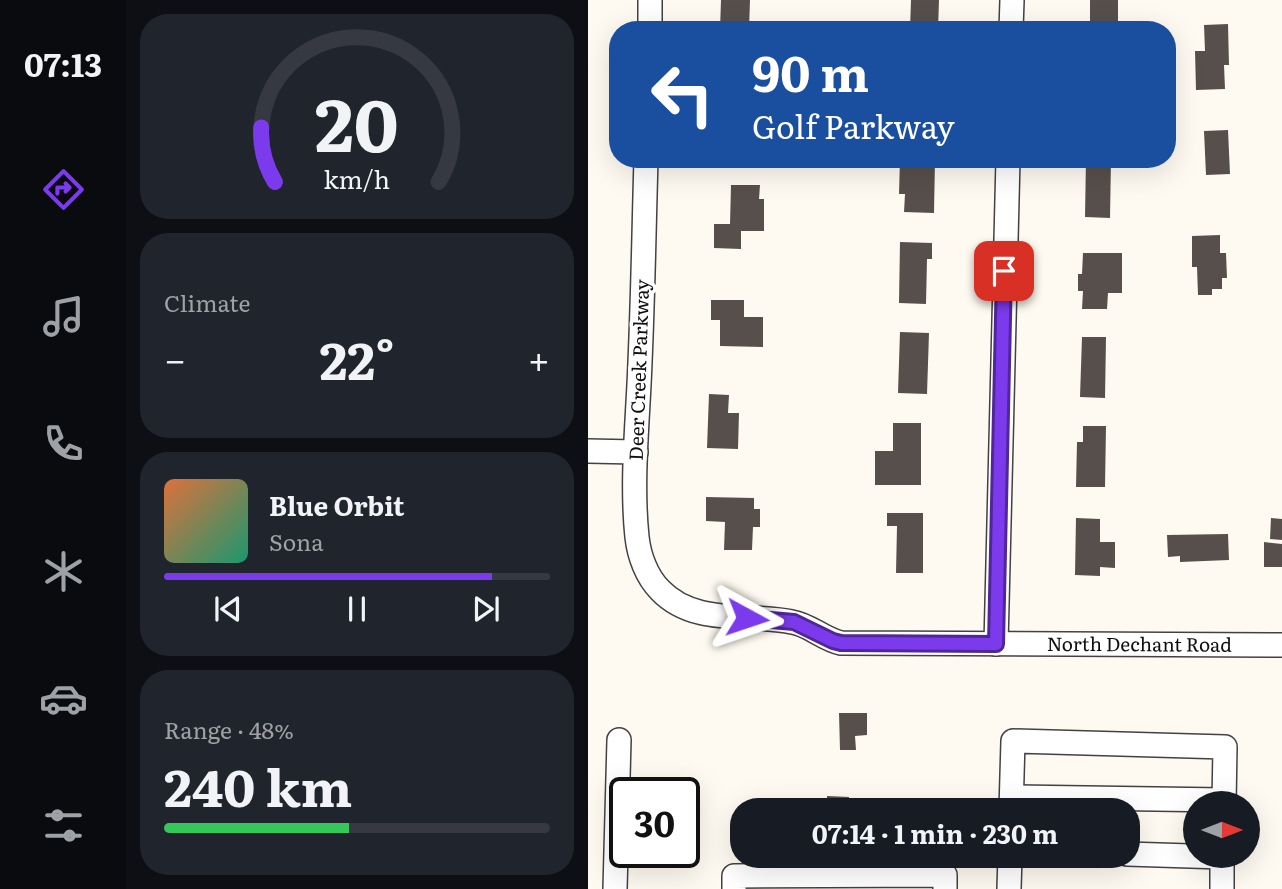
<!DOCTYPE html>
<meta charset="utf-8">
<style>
:root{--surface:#171b24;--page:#20242c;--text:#f1f3f6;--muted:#9ea1a6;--line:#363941;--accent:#7c3aed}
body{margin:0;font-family:Literata,serif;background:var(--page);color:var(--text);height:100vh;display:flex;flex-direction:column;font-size:26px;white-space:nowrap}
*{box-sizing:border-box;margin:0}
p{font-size:23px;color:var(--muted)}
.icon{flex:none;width:38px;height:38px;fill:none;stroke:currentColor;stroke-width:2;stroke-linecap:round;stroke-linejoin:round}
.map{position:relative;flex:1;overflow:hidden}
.drawer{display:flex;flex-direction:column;gap:14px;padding:14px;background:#0d0f14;width:462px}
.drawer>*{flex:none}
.banner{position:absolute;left:21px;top:21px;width:567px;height:147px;border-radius:28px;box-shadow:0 7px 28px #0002;background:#1a4fa0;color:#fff;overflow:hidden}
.needle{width:46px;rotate:90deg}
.controls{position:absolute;left:595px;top:791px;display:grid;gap:14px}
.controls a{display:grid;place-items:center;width:77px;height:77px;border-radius:50%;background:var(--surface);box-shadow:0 7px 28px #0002;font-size:35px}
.speed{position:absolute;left:21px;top:777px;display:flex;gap:14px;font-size:35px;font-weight:700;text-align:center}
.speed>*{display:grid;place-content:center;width:91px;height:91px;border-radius:50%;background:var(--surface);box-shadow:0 7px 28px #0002;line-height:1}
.speed .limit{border:4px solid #111;border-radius:10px;background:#fff;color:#111}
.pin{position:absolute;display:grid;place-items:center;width:60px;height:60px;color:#fff;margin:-30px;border-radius:14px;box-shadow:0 4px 10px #0006}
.me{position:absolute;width:77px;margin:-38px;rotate:95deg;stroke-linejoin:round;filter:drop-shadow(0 0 5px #0008)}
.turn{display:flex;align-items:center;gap:24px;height:147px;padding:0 28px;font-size:32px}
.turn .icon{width:91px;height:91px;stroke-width:2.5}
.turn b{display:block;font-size:49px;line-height:60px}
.big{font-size:52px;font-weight:700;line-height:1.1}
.drawer .tile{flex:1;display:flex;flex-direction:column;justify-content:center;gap:10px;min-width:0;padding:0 24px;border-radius:28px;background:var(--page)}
.drawer .dial{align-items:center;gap:0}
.dial svg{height:182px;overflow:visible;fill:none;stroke:var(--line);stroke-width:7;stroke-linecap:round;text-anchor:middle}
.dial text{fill:var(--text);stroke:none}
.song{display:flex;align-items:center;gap:21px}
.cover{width:84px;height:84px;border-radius:10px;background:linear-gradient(135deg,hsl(20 70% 55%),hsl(160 70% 35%))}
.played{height:7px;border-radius:4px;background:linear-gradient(90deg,var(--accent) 85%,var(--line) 85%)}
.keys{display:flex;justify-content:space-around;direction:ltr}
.heat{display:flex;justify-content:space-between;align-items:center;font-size:38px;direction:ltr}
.charge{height:10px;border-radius:5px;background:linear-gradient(90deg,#34c759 48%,var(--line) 0)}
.trip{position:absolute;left:142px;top:798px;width:410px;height:70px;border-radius:28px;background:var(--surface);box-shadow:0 7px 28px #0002;font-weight:700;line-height:70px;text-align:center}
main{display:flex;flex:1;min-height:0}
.tab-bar{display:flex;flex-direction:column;width:126px;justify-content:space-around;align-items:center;background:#090b0e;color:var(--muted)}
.tab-bar .icon{width:49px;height:49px}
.tab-bar .active{color:var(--accent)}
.tab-bar b{font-size:32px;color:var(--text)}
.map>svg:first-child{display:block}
.building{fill:#574f4b}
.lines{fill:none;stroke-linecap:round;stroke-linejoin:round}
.minor-casing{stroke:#424242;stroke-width:26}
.minor{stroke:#fff;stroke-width:23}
.route-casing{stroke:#51269a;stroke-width:18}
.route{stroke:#7c3aed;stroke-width:12}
.labels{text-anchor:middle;stroke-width:7;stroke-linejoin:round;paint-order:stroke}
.street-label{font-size:19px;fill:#0f0f0f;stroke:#fff}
</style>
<main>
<nav class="tab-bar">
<b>07:13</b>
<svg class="icon active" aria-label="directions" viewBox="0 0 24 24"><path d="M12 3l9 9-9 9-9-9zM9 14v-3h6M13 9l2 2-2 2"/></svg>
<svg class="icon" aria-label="music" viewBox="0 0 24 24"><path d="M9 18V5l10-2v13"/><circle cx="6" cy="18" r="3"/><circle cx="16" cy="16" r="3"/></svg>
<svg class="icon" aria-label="phone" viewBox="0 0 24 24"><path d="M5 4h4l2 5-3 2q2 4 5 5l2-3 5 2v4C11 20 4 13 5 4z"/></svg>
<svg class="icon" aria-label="climate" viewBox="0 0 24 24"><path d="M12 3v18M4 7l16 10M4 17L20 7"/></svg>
<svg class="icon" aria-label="car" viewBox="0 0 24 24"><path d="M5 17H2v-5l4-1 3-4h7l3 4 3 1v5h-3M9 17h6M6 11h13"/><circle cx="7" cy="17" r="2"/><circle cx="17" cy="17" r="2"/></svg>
<svg class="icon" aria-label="filters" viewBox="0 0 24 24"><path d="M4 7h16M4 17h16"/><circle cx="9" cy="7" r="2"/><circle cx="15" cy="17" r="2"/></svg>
</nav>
<section class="drawer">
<div class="tile dial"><svg viewBox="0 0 100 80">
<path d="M14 69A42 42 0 1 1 86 69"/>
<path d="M14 69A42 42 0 0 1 8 45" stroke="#7c3aed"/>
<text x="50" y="56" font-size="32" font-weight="700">20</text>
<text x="50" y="72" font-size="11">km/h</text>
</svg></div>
<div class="tile"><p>Climate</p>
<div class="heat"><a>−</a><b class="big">22°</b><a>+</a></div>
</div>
<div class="tile">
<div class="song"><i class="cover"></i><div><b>Blue Orbit</b><p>Sona</p></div></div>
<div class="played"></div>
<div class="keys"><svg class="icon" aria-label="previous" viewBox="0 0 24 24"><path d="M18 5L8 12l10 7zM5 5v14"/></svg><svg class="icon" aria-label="pause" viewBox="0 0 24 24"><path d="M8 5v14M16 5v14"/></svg><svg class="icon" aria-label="next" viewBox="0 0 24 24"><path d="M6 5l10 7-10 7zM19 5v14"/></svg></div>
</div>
<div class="tile"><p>Range · 48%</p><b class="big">240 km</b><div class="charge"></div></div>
</section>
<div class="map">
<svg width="694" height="889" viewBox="0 0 694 889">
<rect width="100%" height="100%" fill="#fefaf1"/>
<g class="building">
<polygon points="133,0 162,0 161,30 132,30"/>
<polygon points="323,0 351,0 350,30 322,30"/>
<rect x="502" y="0" width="28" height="30"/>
<polygon points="640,24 641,65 636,65 637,89 608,90 607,51 617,51 616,25"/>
<polygon points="640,130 642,174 618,175 616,131"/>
<polygon points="312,159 347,159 346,213 316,212 317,194 311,194"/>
<polygon points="498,159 523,159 522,218 497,217"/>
<polygon points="143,185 172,185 171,199 176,199 176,231 153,231 153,249 126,248 126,224 142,224"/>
<polygon points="632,235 632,253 638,253 639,278 634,278 634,289 624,289 624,295 610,295 609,267 604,267 604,236"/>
<polygon points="312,242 344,243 344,259 339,259 338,304 311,303"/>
<polygon points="495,253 534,253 534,293 520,293 519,309 494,309 495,291 490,291 490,274 494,274"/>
<polygon points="123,300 156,300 156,317 175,317 175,347 132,346 132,320 123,320"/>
<polygon points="312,332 341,333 339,394 310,393"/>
<polygon points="494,337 518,337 517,398 492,397"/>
<polygon points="121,394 141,395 140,413 151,413 150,449 119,448"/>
<polygon points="305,423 333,423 333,485 287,485 287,451 305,451"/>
<polygon points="495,426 518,426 517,487 488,487 489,442 495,442"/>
<polygon points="118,497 166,498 166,509 172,509 172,527 165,527 164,550 136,550 137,522 118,521"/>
<polygon points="299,513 335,513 335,573 308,573 309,526 299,526"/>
<polygon points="488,518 512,519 512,542 527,542 527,568 512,567 512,576 487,575"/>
<polygon points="683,518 694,519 694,540 682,539"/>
<polygon points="640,534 641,560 592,562 592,556 580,557 579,535"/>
<polygon points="676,542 694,544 694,567 676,567"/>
<polygon points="251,713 279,713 279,735 267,736 268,750 252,750"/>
<polygon points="239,796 261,797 261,810 239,810"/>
</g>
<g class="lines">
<defs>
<g id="minor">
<polyline points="62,30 62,0"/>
<polyline points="423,30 424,0"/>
<path id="s1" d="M58 159C56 227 55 294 52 362 50 420 43 480 49 537 51 556 59 577 72 590 106 626 161 613 204 622 222 625 235 639 253 643L694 645"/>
<polyline points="0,451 48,452"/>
<polyline points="408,644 420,159"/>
<polyline points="424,797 636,800"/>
<polyline points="423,810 425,741 637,747 636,803"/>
<polyline points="539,854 634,857"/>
<polyline points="27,889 31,740"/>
<polyline points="146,889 146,876 357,875 357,889"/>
<polyline points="421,889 422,856"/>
<polyline points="634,889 634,856"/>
</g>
</defs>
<use href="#minor" class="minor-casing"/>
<use href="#minor" class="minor"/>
</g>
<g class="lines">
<defs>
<polyline id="route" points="159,618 206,622 245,641 253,643 408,644 416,271"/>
</defs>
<use href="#route" class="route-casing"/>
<use href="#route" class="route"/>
</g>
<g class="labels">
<g class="street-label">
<text transform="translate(51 370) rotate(-88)" y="7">Deer Creek Parkway</text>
<text dy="7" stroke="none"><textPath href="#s1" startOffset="928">North Dechant Road</textPath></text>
</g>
</g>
</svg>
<div class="controls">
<a><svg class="needle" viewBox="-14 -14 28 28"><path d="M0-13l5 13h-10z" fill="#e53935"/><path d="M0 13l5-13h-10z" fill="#9ea1a6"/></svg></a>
</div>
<div class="speed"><div class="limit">30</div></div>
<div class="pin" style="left:416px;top:271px;background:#d93025"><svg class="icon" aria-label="arrive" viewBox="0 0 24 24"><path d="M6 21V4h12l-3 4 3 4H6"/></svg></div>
<svg class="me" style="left:159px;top:618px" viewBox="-20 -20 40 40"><path d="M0-17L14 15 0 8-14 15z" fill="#7c3aed" stroke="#fff" stroke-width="4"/></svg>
<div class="trip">07:14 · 1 min · 230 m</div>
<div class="banner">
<div class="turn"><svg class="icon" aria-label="left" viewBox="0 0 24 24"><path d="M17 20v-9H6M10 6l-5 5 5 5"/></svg><div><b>90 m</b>Golf Parkway</div></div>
</div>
</div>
</main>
